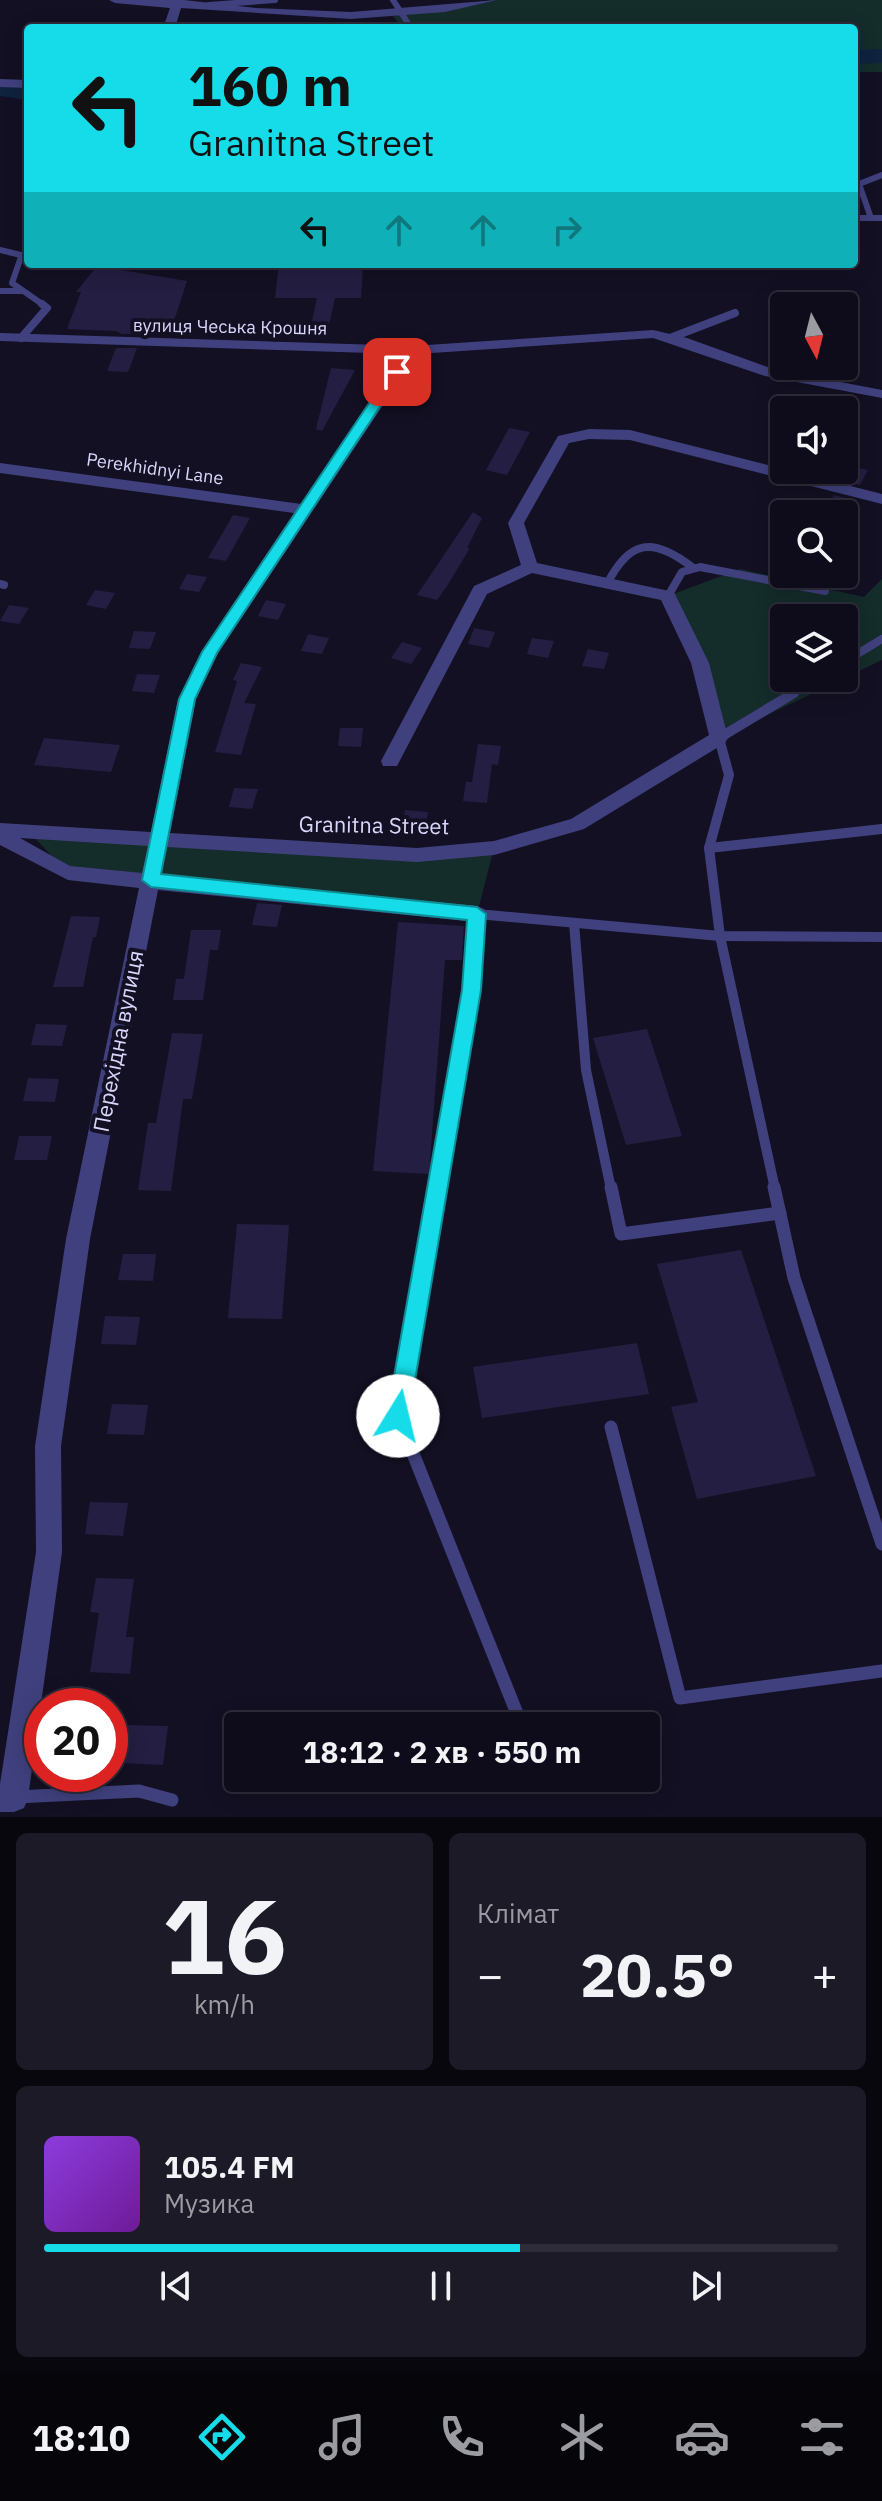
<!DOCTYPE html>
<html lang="uk">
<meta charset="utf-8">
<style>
:root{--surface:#0e0c1a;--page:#1c1a27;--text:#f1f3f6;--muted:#9b9ba2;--line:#2e2c39;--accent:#15dce8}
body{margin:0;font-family:"IBM Plex Sans",sans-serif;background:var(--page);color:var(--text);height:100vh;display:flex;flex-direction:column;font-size:30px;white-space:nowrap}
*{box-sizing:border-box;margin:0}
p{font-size:26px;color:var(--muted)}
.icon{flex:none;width:44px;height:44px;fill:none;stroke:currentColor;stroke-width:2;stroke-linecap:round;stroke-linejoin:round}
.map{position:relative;height:1817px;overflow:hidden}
.panel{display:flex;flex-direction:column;gap:16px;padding:16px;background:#08070e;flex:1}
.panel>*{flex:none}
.guide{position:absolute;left:24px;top:24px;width:834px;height:244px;border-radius:8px;box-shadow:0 4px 20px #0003,0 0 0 2px var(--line);background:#15dce8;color:#111;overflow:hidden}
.needle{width:52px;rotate:173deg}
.buttons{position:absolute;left:770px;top:292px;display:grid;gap:16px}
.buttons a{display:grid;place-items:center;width:88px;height:88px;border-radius:8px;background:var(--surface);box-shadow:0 4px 20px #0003,0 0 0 2px var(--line);font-size:40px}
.speed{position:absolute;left:24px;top:1688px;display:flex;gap:16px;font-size:40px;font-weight:700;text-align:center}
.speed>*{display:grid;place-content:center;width:104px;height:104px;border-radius:50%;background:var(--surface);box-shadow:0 4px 20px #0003,0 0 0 2px var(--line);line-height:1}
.speed .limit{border:12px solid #d22;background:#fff;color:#111}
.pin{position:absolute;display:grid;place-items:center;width:68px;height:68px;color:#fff;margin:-34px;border-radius:16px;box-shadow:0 4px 12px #0006}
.me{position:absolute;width:88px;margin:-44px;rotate:9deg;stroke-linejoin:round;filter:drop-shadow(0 0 6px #0008)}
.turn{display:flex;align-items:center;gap:28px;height:168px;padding:0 32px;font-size:36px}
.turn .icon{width:104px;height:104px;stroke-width:2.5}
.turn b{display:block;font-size:56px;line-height:68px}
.lanes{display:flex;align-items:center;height:76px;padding:0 32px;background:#0003;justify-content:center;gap:40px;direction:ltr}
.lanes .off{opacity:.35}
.big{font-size:60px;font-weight:700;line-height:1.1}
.panel .widget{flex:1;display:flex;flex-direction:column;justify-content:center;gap:12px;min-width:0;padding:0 28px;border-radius:12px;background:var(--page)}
.panel .dial{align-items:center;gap:0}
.dial b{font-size:104px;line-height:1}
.song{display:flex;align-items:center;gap:24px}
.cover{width:96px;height:96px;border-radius:12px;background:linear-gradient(135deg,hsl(270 70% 55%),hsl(280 70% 35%))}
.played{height:8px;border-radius:4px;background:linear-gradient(90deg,var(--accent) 60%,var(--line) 60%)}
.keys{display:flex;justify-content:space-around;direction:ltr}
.heat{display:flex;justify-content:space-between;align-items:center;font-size:44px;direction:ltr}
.panel .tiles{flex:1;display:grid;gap:16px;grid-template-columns:1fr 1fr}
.widget:last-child{grid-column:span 2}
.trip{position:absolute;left:224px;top:1712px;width:436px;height:80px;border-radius:8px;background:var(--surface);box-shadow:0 4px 20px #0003,0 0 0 2px var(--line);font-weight:700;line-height:80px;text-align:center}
.tabs{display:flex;height:128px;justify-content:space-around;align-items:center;background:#06050a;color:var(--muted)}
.tabs .icon{width:56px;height:56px}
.tabs .current{color:var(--accent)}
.tabs b{font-size:36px;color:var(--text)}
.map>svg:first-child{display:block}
.green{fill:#142c2a;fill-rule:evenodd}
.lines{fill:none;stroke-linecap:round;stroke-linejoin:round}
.river{fill:#0f223e;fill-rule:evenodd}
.building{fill:#241e42}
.service-far3{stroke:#40407e;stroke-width:6}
.service-far2{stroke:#40407e;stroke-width:8}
.service-far1{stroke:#40407e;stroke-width:10}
.service{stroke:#40407e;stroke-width:13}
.minor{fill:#40407e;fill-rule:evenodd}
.route{fill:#15dce8;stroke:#0e8f97;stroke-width:2}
.labels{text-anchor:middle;stroke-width:8;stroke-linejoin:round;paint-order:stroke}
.far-street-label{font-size:18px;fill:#d9d6fb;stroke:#131023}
.street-label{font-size:22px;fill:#d9d6fb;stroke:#131023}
</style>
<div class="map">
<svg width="882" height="1817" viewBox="0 0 882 1817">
<rect width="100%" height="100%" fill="#131023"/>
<g class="green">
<polygon points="491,0 882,0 882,72 854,72 854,28 402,28 393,16 444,11"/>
<path d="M740 569 864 597 882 579V660L719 738 668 596ZM784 618H844V678H784Z"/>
<polygon points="28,831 332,850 494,848 477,914 68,873"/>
</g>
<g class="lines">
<g class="river">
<polygon points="882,49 882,63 854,64 854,50"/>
<polygon points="0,82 28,86 28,100 0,96"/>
</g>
</g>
<g class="building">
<polygon points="279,264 363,264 361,298 335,298 327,334 309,334 317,298 275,298"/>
<polygon points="97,266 187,281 170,333 122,334 116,331 67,329 81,292 76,292"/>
<polygon points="116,348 137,348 128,372 107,371"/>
<polygon points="331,368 355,370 322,431 316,429"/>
<polygon points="509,428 530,432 507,475 486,470"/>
<polygon points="848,466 868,470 860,485 841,480"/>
<polygon points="834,495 853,500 847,514 824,514"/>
<polygon points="473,512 482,518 467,548 470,548 447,586 437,600 417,595"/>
<polygon points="233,515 250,518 226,561 208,558"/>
<polygon points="187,574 207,577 199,592 179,589"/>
<polygon points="95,590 115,593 106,609 86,605"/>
<polygon points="266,600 286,604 278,620 258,616"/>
<polygon points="9,605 29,608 19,624 0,621"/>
<polygon points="474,628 495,632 489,648 468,644"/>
<polygon points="134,631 156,632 150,649 129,648"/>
<polygon points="308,634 329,638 322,654 301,651"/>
<polygon points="532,638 554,641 548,658 527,654"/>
<polygon points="402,642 422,648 411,664 391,658"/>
<polygon points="588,649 609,653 604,669 582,666"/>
<polygon points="241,663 262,667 244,703 256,704 248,731 241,755 215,752 237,681 233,680"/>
<polygon points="137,674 160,675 154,693 132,691"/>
<polygon points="340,728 363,728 361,747 338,746"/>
<polygon points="44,738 120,745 111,772 34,765"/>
<polygon points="478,744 501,746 498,765 492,764 487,803 463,801 466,782 472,782"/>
<polygon points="234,788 258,789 252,809 229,807"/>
<polygon points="405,810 428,812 425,832 401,830"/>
<polygon points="257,903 282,905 277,927 252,925"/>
<polygon points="71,916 100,917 96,937 93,937 83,987 53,987"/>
<polygon points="398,922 464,926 462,960 445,960 429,1174 373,1171"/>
<polygon points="191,930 221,930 218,950 210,950 203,1000 173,1000 176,979 184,979"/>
<polygon points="36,1024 67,1025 62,1046 31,1045"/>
<polygon points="647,1029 682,1136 626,1145 593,1038"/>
<polygon points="172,1033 203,1034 192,1099 183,1099 171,1191 138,1190 148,1123 156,1123"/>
<polygon points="28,1078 59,1079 55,1102 23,1101"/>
<polygon points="19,1136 52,1136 47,1160 14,1160"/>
<polygon points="237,1224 289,1225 282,1319 228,1318"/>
<polygon points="741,1250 816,1476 697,1499 671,1407 698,1402 657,1264"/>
<polygon points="123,1254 156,1254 153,1281 118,1280"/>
<polygon points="105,1316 140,1317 136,1345 101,1344"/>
<polygon points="637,1343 649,1394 482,1418 473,1367"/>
<polygon points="112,1404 148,1405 144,1435 107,1434"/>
<polygon points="90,1502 128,1503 123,1536 85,1534"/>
<polygon points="96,1578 134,1579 126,1637 134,1637 130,1674 90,1672 99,1613 90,1612"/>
<polygon points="127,1725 168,1726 163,1765 122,1763"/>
</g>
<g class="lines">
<g class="service-far3">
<polyline points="393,0 411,28"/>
<polyline points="209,5 275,0"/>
<polyline points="854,218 882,218"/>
<polyline points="871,218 859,184 882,175"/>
<polyline points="0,250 25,256"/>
<polyline points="21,257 12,283 45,306"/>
<polyline points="0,291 21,291"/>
</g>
<g class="service-far2">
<polyline points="21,338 47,308 42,304"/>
<polyline points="670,338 735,313"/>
<polyline points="0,584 4,585"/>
<path d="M607 584C630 539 653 537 692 567"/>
<polyline points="668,596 682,572 700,567 825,591"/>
<polyline points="844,662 882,639"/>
<polyline points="790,695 818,678"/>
</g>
<g class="service-far1">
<polyline points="709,848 729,775 719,738 794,693"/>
<polyline points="574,923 586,1070 611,1189"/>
<polyline points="437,1189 471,990 477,914 720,936 882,937"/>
<polyline points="775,1189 720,936 709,848 882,829"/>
</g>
<g class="service">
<polyline points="437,1187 398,1416 522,1726"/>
<polyline points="611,1187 621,1234 780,1213"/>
<polyline points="774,1187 794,1278 882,1544"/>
<polyline points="611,1427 680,1698 882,1671"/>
<polyline points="16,1797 139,1791 172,1800"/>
</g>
<g class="minor">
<polygon points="109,0 184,0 256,8 351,12 497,0 445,12 351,19 181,8 175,28 163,28 170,8 115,3"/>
<polygon points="0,79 28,80 28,88 0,87"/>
<path d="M653 330 687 338 773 369 882 390V398L765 376 653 338 417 354 218 653 196 699 170 833 417 848 494 841 571 819 709 735 691 663 661 600 532 573 487 594 397 766H383L381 761 474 586 521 565 508 523 558 436 589 429 630 430 882 494V504L630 440 589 439 569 443 524 523 537 563 674 592 709 663 728 738 725 743 584 829 494 855 417 862 167 847 161 875 477 906 484 909 487 914 484 919 477 922 158 890 90 1239 61 1446 62 1552 28 1798 24 1808 14 1812H0V1784L36 1552 35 1446 66 1239 139 888 68 880 0 845V823L151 832 178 699 204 648 294 513 0 473V463L301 504 402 354 0 341V333L412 346ZM20 838 148 846 142 873 70 866Z"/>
</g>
</g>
<polygon class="route" points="397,368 403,372 217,653 195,699 161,874 477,907 486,914 481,990 409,1416 406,1423 398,1426 390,1423 387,1416 462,990 467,920 151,887 142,880 179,699 202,652 390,372"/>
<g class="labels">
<g class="far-street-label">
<text transform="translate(230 327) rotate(1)" y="6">вулиця Чеська Крошня</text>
<text transform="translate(155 469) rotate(8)" y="6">Perekhidnyi Lane</text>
</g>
<g class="street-label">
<text transform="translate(374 825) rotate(1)" y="8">Granitna Street</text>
<text transform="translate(118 1041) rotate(-79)" y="8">Перехідна вулиця</text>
</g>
</g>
</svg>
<div class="buttons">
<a><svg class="needle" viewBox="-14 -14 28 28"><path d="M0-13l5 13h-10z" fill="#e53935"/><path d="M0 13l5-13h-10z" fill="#9b9ba2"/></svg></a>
<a><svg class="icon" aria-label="sound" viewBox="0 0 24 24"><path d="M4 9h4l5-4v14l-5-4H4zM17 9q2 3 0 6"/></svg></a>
<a><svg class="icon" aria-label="search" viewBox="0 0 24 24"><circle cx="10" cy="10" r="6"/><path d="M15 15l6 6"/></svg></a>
<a><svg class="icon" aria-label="layers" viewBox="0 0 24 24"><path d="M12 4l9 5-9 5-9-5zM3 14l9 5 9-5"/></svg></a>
</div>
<div class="speed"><div class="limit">20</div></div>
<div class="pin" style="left:397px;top:372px;background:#d93025"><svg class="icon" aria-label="arrive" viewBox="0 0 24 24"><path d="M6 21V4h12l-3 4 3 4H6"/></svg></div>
<svg class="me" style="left:398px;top:1416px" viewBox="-20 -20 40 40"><circle r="19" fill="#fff"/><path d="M0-13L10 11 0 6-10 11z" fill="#15dce8"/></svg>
<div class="trip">18:12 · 2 хв · 550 m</div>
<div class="guide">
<div class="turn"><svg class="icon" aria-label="left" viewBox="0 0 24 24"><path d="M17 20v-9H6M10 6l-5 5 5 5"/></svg><div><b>160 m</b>Granitna Street</div></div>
<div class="lanes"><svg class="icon" aria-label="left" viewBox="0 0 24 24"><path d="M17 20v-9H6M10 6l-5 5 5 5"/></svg><svg class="icon off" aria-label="ahead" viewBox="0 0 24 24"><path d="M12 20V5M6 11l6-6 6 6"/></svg><svg class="icon off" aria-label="ahead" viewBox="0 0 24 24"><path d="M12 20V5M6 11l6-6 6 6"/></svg><svg class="icon off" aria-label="right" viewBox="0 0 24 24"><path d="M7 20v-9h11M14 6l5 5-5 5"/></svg></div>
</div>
</div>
<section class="panel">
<div class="tiles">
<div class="widget dial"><b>16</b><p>km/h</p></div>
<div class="widget"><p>Клімат</p>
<div class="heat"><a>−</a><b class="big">20.5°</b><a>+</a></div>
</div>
<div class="widget">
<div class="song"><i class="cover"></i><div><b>105.4 FM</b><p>Музика</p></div></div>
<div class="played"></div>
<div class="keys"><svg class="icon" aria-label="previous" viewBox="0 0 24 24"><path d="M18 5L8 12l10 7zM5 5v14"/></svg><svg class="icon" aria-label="pause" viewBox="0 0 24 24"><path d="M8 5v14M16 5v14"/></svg><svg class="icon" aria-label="next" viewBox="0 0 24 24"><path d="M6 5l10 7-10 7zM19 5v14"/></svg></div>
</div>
</div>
</section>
<nav class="tabs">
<b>18:10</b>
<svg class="icon current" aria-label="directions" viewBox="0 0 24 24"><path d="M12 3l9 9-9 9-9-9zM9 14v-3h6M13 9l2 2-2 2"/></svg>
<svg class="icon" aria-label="music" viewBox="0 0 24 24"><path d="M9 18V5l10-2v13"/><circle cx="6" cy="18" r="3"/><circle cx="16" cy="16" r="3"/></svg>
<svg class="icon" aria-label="phone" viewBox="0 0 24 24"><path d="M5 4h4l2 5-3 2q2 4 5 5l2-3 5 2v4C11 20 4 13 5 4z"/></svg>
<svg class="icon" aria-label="climate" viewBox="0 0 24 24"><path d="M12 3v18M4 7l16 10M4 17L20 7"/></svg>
<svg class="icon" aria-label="car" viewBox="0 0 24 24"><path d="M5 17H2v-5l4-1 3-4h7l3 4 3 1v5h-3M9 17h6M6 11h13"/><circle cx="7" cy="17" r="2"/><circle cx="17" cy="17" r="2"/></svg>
<svg class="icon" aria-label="filters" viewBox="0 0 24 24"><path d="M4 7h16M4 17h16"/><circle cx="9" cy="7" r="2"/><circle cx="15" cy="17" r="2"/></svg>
</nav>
